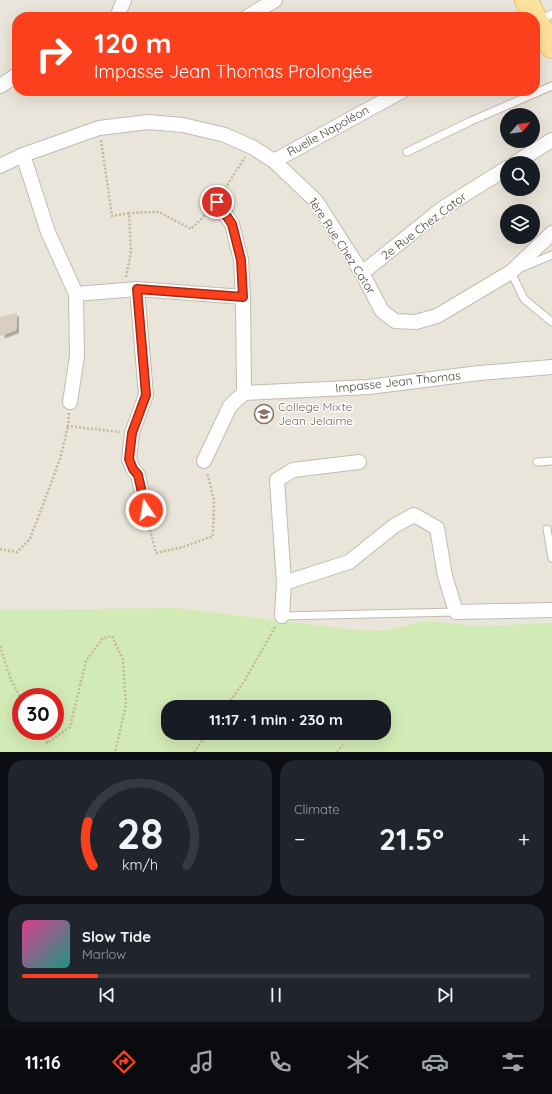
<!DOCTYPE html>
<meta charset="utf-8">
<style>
:root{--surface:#171b24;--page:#20242c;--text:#f1f3f6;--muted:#9ea1a6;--line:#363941;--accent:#fc3f1d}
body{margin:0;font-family:Quicksand,sans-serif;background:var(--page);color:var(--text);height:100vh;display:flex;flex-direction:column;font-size:15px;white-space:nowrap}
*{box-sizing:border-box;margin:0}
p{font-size:13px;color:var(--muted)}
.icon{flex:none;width:22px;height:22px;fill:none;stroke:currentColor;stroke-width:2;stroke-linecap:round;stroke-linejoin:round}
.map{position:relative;height:752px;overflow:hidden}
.drawer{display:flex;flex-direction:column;gap:8px;padding:8px;background:#0d0f14;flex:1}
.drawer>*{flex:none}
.hud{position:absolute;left:12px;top:12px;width:528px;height:84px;border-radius:16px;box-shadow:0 4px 16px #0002;background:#fc3f1d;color:#fff;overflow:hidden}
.needle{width:26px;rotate:61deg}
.tools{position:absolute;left:500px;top:108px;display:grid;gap:8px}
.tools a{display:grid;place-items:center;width:40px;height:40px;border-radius:50%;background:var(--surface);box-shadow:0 4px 16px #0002;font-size:20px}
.speed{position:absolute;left:12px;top:688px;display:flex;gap:8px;font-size:20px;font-weight:700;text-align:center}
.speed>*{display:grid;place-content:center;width:52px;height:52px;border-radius:50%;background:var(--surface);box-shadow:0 4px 16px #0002;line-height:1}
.speed .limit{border:6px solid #d22;background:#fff;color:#111}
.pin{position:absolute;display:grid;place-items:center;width:34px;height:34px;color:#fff;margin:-17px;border:2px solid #fff;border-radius:50%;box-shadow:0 1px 4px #0007}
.me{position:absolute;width:44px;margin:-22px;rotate:348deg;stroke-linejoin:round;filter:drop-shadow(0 0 3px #0008)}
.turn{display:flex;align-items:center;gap:14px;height:84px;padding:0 16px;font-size:18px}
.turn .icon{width:52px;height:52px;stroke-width:2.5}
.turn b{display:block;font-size:28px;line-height:34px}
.big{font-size:30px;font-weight:700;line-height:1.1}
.drawer .widget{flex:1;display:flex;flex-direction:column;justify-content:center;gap:6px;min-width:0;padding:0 14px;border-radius:16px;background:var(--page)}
.drawer .dial{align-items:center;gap:0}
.dial svg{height:104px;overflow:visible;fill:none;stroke:var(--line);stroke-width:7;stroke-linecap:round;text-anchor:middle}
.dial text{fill:var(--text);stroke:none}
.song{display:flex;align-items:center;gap:12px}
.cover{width:48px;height:48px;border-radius:6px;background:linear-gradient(135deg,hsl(330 70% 55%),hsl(170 70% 35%))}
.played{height:4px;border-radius:2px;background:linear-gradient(90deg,var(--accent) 15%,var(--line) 15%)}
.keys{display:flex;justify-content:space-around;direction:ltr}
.heat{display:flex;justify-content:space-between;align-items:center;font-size:22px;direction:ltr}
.drawer .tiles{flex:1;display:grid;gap:8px;grid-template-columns:1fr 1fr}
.widget:last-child{grid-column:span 2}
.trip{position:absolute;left:161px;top:700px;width:230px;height:40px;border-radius:16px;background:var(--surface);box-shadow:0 4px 16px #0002;font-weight:700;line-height:40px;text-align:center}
.dock{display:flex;height:64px;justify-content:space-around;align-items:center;background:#090b0e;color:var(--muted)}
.dock .icon{width:28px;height:28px}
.dock .on{color:var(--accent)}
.dock b{font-size:18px;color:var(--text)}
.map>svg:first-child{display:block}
.residential{fill:#eae5da;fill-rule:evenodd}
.green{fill:#d2eab5;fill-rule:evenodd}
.building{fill:#d8cfc1;filter:url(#shadow)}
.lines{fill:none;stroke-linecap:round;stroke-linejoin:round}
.service-casing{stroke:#c2bbae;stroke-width:9}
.minor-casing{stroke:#c2bbae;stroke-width:16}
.primary-casing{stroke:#e6c16a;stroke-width:24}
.path{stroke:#c4b79f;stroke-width:2.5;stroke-dasharray:2 2;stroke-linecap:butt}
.service{stroke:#fff;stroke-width:7}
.minor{stroke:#fff;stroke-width:14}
.primary{stroke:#ffe39c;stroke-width:22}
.route-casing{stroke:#a42913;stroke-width:10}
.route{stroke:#fc3f1d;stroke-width:7}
.labels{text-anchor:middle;stroke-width:3;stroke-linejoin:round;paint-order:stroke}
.street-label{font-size:12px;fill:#4b4439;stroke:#fff}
.education-label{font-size:12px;fill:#785e54;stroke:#fff;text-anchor:start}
</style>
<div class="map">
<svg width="552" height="752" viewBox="0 0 552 752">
<defs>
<filter id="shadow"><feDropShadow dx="4.5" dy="2.5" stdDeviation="0" flood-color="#0004"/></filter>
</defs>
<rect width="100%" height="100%" fill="#f6f3ec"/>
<path class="residential" d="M0 0H552V752H0ZM17 17H535V91H17ZM507 115H533V141H507ZM507 163H533V189H507ZM507 211H533V237H507ZM21 697H55V731H21ZM168 707H384V733H168Z"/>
<path class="green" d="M175 608 356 630 385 631 425 621 480 626 552 623V752H0V610ZM21 697H55V731H21ZM168 707H384V733H168Z"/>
<polygon class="building" points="17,313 16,330 0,336 0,317"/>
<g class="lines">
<defs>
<g id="service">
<polyline points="540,20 552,14"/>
<polyline points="407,152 471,121 552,86"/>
<polyline points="552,255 511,272 524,299 552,322"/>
<polyline points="537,462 552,461"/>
<polyline points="547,529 552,558"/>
<polyline points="282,616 456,612"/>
</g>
<g id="minor">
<polyline points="117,17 124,0"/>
<polyline points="247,17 275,0"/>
<polyline points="0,86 17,75"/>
<polyline points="23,155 48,232 76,294 77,356 70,402"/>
<polyline points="274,161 402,91"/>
<polyline points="515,163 552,140"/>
<polyline points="0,166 23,155 99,128 148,122 183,125 225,135 252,147 274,161 316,201 362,273 382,311 395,321 416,322 437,316 511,272 552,233"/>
<polyline points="362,273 443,208 507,168"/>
<polyline points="137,289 146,395 132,433 129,459 133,469 138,475 146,510"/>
<polyline points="76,294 137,289 243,297"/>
<polyline points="244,393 369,387 479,373 552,367"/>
<polyline points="204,461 230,406 244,393 243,297 241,260 232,224 217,202"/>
<polyline points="284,583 349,562 394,526 414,515 437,528 445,576 456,612 552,610"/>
<polyline points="282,616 284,583 277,480 293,470 359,462"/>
</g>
<g id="primary">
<polyline points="526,0 535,17"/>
<polyline points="535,18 552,47"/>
</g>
</defs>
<use href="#service" class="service-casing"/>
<use href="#minor" class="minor-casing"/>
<use href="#primary" class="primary-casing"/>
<g class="path">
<polyline points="101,140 112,216 129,213"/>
<polyline points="223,192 245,157"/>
<polyline points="126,277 131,252 129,213 159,212 191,229 208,212"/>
<polyline points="69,413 68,426 120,432"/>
<polyline points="148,522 156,553 183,547 213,536 214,500 207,473"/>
<polyline points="0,549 17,552 30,539 60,459 68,426"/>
<polyline points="0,646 11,680 21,698"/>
<polyline points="226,707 245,680 275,627"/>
<polyline points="40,731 47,743 70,727 86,661 103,638 112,636 123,660 126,705 115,752"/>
<polyline points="194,752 208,733"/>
<polyline points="337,752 343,745"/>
</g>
<use href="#service" class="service"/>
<use href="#minor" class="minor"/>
<use href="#primary" class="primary"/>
</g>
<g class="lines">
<defs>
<polyline id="route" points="146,510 138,475 133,469 129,459 132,433 146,395 137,289 243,297 241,260 232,224 217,202"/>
</defs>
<use href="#route" class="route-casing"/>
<use href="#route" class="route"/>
</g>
<defs>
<symbol id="school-ring" viewBox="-11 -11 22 22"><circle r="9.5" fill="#fff" stroke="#8d6e63" stroke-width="1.5"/><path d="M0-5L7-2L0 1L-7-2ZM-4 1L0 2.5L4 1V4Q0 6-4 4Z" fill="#8d6e63"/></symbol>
</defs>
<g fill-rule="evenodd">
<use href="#school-ring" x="253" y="403" width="22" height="22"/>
</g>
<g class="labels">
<g class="street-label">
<text transform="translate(328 131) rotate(-29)" y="4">Ruelle Napoléon</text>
<text transform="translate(424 226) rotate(-37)" y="4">2e Rue Chez Cator</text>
<text transform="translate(342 246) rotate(57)" y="4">1ère Rue Chez Cator</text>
<text transform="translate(398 382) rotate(-6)" y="4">Impasse Jean Thomas</text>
</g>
<g class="education-label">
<text x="278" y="411">College Mixte<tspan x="278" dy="14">Jean Jelaime</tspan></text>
</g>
</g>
</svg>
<div class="tools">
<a><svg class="needle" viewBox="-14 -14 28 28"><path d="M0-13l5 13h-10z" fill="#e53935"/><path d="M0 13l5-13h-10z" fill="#9ea1a6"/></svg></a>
<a><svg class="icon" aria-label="search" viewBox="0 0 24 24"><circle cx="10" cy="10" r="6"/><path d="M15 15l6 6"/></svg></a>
<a><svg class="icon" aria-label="layers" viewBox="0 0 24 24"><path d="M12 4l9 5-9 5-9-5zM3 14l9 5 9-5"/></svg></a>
</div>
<div class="speed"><div class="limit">30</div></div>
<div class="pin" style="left:217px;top:202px;background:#d93025"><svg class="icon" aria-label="arrive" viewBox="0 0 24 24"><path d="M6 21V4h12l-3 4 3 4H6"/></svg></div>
<svg class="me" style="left:146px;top:510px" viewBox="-20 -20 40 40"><circle r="17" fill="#fc3f1d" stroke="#fff" stroke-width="3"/><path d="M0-11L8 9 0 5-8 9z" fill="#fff"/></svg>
<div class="trip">11:17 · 1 min · 230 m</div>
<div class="hud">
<div class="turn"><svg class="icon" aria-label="right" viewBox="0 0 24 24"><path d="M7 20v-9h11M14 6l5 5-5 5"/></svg><div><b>120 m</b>Impasse Jean Thomas Prolongée</div></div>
</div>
</div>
<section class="drawer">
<div class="tiles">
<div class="widget dial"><svg viewBox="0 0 100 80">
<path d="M14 69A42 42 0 1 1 86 69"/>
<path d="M14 69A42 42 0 0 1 10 35" stroke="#fc3f1d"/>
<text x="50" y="56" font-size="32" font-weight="700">28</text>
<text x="50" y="72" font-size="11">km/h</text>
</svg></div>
<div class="widget"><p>Climate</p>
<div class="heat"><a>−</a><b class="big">21.5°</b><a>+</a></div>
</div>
<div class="widget">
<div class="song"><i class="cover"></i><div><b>Slow Tide</b><p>Marlow</p></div></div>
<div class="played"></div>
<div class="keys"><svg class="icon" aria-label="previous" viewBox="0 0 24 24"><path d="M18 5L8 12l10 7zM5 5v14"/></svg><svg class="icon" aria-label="pause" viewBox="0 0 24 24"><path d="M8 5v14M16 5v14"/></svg><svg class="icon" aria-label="next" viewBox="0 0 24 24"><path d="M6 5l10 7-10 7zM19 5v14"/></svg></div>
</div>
</div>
</section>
<nav class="dock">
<b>11:16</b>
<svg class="icon on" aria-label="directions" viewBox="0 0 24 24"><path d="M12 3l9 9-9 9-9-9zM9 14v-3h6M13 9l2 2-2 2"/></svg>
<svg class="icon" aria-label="music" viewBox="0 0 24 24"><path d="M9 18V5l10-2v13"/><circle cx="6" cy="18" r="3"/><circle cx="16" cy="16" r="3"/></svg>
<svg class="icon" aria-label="phone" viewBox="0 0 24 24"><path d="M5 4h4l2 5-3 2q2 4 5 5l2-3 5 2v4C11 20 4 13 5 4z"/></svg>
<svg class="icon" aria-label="climate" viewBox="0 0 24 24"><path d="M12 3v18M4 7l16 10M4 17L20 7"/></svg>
<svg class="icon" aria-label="car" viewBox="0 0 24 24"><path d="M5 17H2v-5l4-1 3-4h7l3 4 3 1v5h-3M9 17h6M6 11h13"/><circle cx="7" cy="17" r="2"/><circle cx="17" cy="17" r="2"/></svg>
<svg class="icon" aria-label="filters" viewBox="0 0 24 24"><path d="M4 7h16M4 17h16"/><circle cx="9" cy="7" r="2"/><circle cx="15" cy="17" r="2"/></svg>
</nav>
